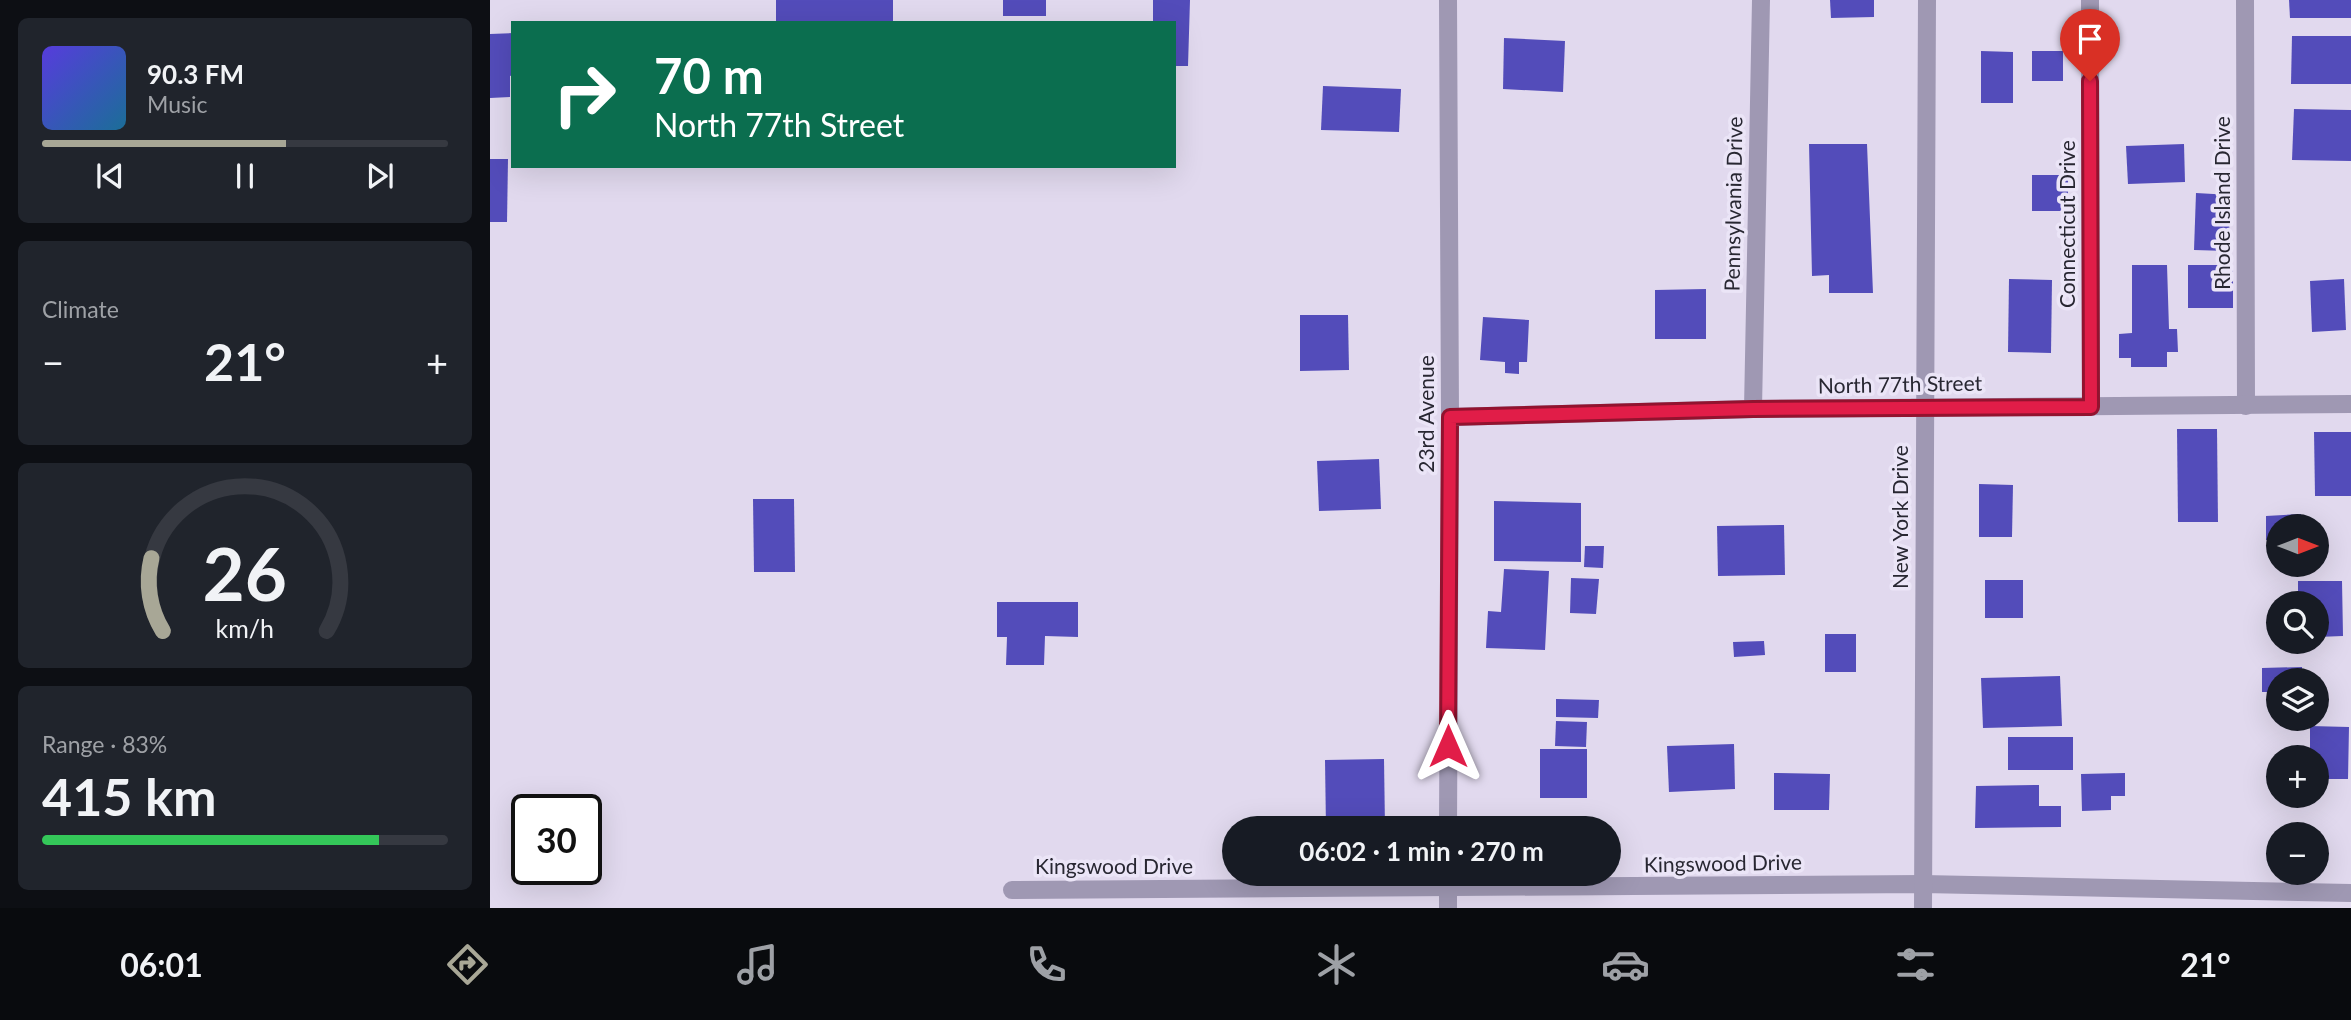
<!DOCTYPE html>
<meta charset="utf-8">
<style>
:root{--surface:#171b24;--page:#20242c;--text:#f1f3f6;--muted:#9ea1a6;--line:#363941;--accent:#a8a796}
body{margin:0;font-family:Lato,sans-serif;background:var(--page);color:var(--text);height:100vh;display:flex;flex-direction:column;font-size:26px;white-space:nowrap}
*{box-sizing:border-box;margin:0}
p{font-size:23px;color:var(--muted)}
.icon{flex:none;width:38px;height:38px;fill:none;stroke:currentColor;stroke-width:2;stroke-linecap:round;stroke-linejoin:round}
.map{position:relative;flex:1;overflow:hidden}
.side{display:flex;flex-direction:column;gap:18px;padding:18px;background:#0d0f14;width:490px}
.side>*{flex:none}
.hud{position:absolute;left:21px;top:21px;width:665px;height:147px;border-radius:0px;box-shadow:0 7px 28px #0002;background:#0b6e4f;color:#fff;overflow:hidden}
.needle{width:46px;rotate:90deg}
.buttons{position:absolute;left:1776px;top:514px;display:grid;gap:14px}
.buttons a{display:grid;place-items:center;width:63px;height:63px;border-radius:50%;background:var(--surface);box-shadow:0 7px 28px #0002;font-size:35px}
.speed{position:absolute;left:21px;top:794px;display:flex;gap:14px;font-size:35px;font-weight:700;text-align:center}
.speed>*{display:grid;place-content:center;width:91px;height:91px;border-radius:50%;background:var(--surface);box-shadow:0 7px 28px #0002;line-height:1}
.speed .limit{border:4px solid #111;border-radius:10px;background:#fff;color:#111}
.pin{position:absolute;display:grid;place-items:center;width:60px;height:60px;color:#fff;margin:-72px -30px;border-radius:50% 50% 50% 0;rotate:-45deg;box-shadow:0 0 7px #0007}
.pin .icon{rotate:45deg}
.me{position:absolute;width:77px;margin:-38px;rotate:0deg;stroke-linejoin:round;filter:drop-shadow(0 0 5px #0008)}
.turn{display:flex;align-items:center;gap:24px;height:147px;padding:0 28px;font-size:32px}
.turn .icon{width:91px;height:91px;stroke-width:2.5}
.turn b{display:block;font-size:49px;line-height:60px}
.big{font-size:52px;font-weight:700;line-height:1.1}
.side .tile{flex:1;display:flex;flex-direction:column;justify-content:center;gap:10px;min-width:0;padding:0 24px;border-radius:10px;background:var(--page)}
.side .dial{align-items:center;gap:0}
.dial svg{height:182px;overflow:visible;fill:none;stroke:var(--line);stroke-width:7;stroke-linecap:round;text-anchor:middle}
.dial text{fill:var(--text);stroke:none}
.song{display:flex;align-items:center;gap:21px}
.cover{width:84px;height:84px;border-radius:10px;background:linear-gradient(135deg,hsl(250 70% 55%),hsl(200 70% 35%))}
.played{height:7px;border-radius:4px;background:linear-gradient(90deg,var(--accent) 60%,var(--line) 60%)}
.keys{display:flex;justify-content:space-around;direction:ltr}
.heat{display:flex;justify-content:space-between;align-items:center;font-size:38px;direction:ltr}
.charge{height:10px;border-radius:5px;background:linear-gradient(90deg,#34c759 83%,var(--line) 0)}
.trip{position:absolute;left:732px;top:816px;width:399px;height:70px;border-radius:35px;background:var(--surface);box-shadow:0 7px 28px #0002;font-weight:700;line-height:70px;text-align:center}
.dock{display:flex;height:112px;justify-content:space-around;align-items:center;background:#090b0e;color:var(--muted)}
.dock .icon{width:49px;height:49px}
.dock .active{color:var(--accent)}
.dock b{font-size:32px;color:var(--text)}
main{display:flex;flex:1;min-height:0}
.map>svg:first-child{display:block}
.building{fill:#534cba}
.lines{fill:none;stroke-linecap:round;stroke-linejoin:round}
.street{stroke:#9f98b3;stroke-width:18}
.route-casing{stroke:#92132f;stroke-width:18}
.route{stroke:#e11d48;stroke-width:12}
.labels{text-anchor:middle;stroke-width:7;stroke-linejoin:round;paint-order:stroke}
.street-label{font-size:21px;fill:#282732;stroke:#ebe5f7}
</style>
<main>
<section class="side">
<div class="tile">
<div class="song"><i class="cover"></i><div><b>90.3 FM</b><p>Music</p></div></div>
<div class="played"></div>
<div class="keys"><svg class="icon" aria-label="previous" viewBox="0 0 24 24"><path d="M18 5L8 12l10 7zM5 5v14"/></svg><svg class="icon" aria-label="pause" viewBox="0 0 24 24"><path d="M8 5v14M16 5v14"/></svg><svg class="icon" aria-label="next" viewBox="0 0 24 24"><path d="M6 5l10 7-10 7zM19 5v14"/></svg></div>
</div>
<div class="tile"><p>Climate</p>
<div class="heat"><a>−</a><b class="big">21°</b><a>+</a></div>
</div>
<div class="tile dial"><svg viewBox="0 0 100 80">
<path d="M14 69A42 42 0 1 1 86 69"/>
<path d="M14 69A42 42 0 0 1 9 37" stroke="#a8a796"/>
<text x="50" y="56" font-size="32" font-weight="700">26</text>
<text x="50" y="72" font-size="11">km/h</text>
</svg></div>
<div class="tile"><p>Range · 83%</p><b class="big">415 km</b><div class="charge"></div></div>
</section>
<div class="map">
<svg width="1861" height="908" viewBox="0 0 1861 908">
<rect width="100%" height="100%" fill="#e1d9ee"/>
<g class="building">
<rect x="286" y="0" width="117" height="23"/>
<rect x="513" y="0" width="43" height="16"/>
<polygon points="663,0 700,0 698,66 684,66 684,23 663,23"/>
<polygon points="1340,0 1384,0 1384,17 1341,18"/>
<polygon points="1799,0 1861,0 1861,18 1800,18"/>
<polygon points="23,33 23,75 20,76 20,97 0,98 0,34"/>
<polygon points="1802,36 1861,36 1861,84 1801,84"/>
<polygon points="1014,38 1075,41 1073,92 1013,89"/>
<polygon points="1491,51 1523,52 1523,103 1491,103"/>
<rect x="1542" y="51" width="31" height="30"/>
<polygon points="833,86 911,89 909,132 831,130"/>
<polygon points="1804,109 1861,110 1861,161 1802,160"/>
<polygon points="1319,144 1377,144 1383,293 1339,293 1339,275 1322,276"/>
<polygon points="1694,144 1695,182 1638,184 1636,146"/>
<polygon points="0,159 18,159 17,222 0,222"/>
<rect x="1542" y="175" width="36" height="36"/>
<polygon points="1706,193 1741,195 1738,251 1704,250"/>
<polygon points="1642,265 1677,265 1679,329 1687,329 1688,352 1677,352 1677,367 1641,367 1641,358 1629,358 1629,334 1642,333"/>
<rect x="1698" y="265" width="45" height="43"/>
<polygon points="1519,279 1562,280 1561,353 1518,352"/>
<polygon points="1854,279 1856,330 1822,332 1820,281"/>
<polygon points="1216,289 1216,339 1165,339 1165,290"/>
<polygon points="810,315 858,315 859,370 810,371"/>
<polygon points="993,317 1039,320 1037,362 1029,362 1029,374 1015,373 1015,362 990,360"/>
<polygon points="1687,429 1727,429 1728,522 1688,522"/>
<polygon points="1824,432 1861,432 1861,496 1825,496"/>
<polygon points="889,459 891,509 829,511 827,461"/>
<polygon points="1489,484 1523,485 1522,537 1489,537"/>
<polygon points="263,499 304,499 305,572 264,572"/>
<polygon points="1004,501 1091,503 1091,562 1004,561"/>
<polygon points="1811,514 1812,527 1788,527 1788,540 1776,540 1776,516"/>
<polygon points="1294,525 1295,575 1228,576 1227,526"/>
<polygon points="1095,546 1114,546 1113,568 1094,567"/>
<polygon points="1014,569 1059,571 1055,650 996,648 998,611 1011,612"/>
<polygon points="1081,578 1109,579 1106,614 1080,613"/>
<rect x="1495" y="580" width="38" height="38"/>
<polygon points="1808,581 1852,581 1853,636 1827,637 1827,604 1808,604"/>
<polygon points="507,602 588,602 588,637 555,636 554,665 516,665 517,637 507,637"/>
<rect x="1335" y="634" width="31" height="38"/>
<polygon points="1274,641 1275,655 1244,657 1243,642"/>
<polygon points="1812,667 1813,681 1788,681 1788,700 1783,700 1783,692 1772,692 1772,668"/>
<polygon points="1570,676 1572,726 1493,728 1491,678"/>
<polygon points="1066,699 1109,700 1108,718 1066,717"/>
<polygon points="1066,721 1097,722 1096,747 1065,746"/>
<polygon points="1820,726 1859,727 1858,779 1827,779 1827,758 1820,758"/>
<rect x="1518" y="737" width="65" height="33"/>
<polygon points="1244,744 1245,789 1179,792 1177,746"/>
<rect x="1050" y="749" width="47" height="49"/>
<polygon points="894,759 895,828 836,828 835,760"/>
<polygon points="1284,773 1340,774 1339,810 1284,810"/>
<polygon points="1635,773 1635,796 1621,796 1621,810 1592,811 1591,774"/>
<polygon points="1549,785 1549,806 1571,806 1571,827 1485,828 1486,786"/>
</g>
<g class="lines">
<g class="street">
<polyline points="958,0 960,417 958,828"/>
<polyline points="1600,0 1601,407"/>
<polyline points="1755,0 1756,406"/>
<polyline points="1263,409 1271,0"/>
<polyline points="960,417 1263,409 1861,404"/>
<polyline points="522,890 1433,884 1861,893"/>
<polyline points="958,908 958,873"/>
<polyline points="1433,908 1437,0"/>
</g>
</g>
<g class="lines">
<defs>
<polyline id="route" points="958,746 960,417 1263,409 1601,407 1600,81"/>
</defs>
<use href="#route" class="route-casing"/>
<use href="#route" class="route"/>
</g>
<g class="labels">
<g class="street-label">
<text transform="translate(1733 203) rotate(-90)" y="7">Rhode Island Drive</text>
<text transform="translate(1244 204) rotate(-89)" y="7">Pennsylvania Drive</text>
<text transform="translate(1578 224) rotate(-90)" y="7">Connecticut Drive</text>
<text transform="translate(1410 385) rotate(-1)" y="7">North 77th Street</text>
<text transform="translate(937 414) rotate(-90)" y="7">23rd Avenue</text>
<text transform="translate(1411 517) rotate(-90)" y="7">New York Drive</text>
<text transform="translate(1233 864) rotate(-1)" y="7">Kingswood Drive</text>
<text x="624" y="874">Kingswood Drive</text>
</g>
</g>
</svg>
<div class="buttons">
<a><svg class="needle" viewBox="-14 -14 28 28"><path d="M0-13l5 13h-10z" fill="#e53935"/><path d="M0 13l5-13h-10z" fill="#9ea1a6"/></svg></a>
<a><svg class="icon" aria-label="search" viewBox="0 0 24 24"><circle cx="10" cy="10" r="6"/><path d="M15 15l6 6"/></svg></a>
<a><svg class="icon" aria-label="layers" viewBox="0 0 24 24"><path d="M12 4l9 5-9 5-9-5zM3 14l9 5 9-5"/></svg></a>
<a>+</a>
<a>−</a>
</div>
<div class="speed"><div class="limit">30</div></div>
<div class="pin" style="left:1600px;top:81px;background:#d93025"><svg class="icon" aria-label="arrive" viewBox="0 0 24 24"><path d="M6 21V4h12l-3 4 3 4H6"/></svg></div>
<svg class="me" style="left:958px;top:746px" viewBox="-20 -20 40 40"><path d="M0-17L14 15 0 8-14 15z" fill="#e11d48" stroke="#fff" stroke-width="4"/></svg>
<div class="trip">06:02 · 1 min · 270 m</div>
<div class="hud">
<div class="turn"><svg class="icon" aria-label="right" viewBox="0 0 24 24"><path d="M7 20v-9h11M14 6l5 5-5 5"/></svg><div><b>70 m</b>North 77th Street</div></div>
</div>
</div>
</main>
<nav class="dock">
<b>06:01</b>
<svg class="icon active" aria-label="directions" viewBox="0 0 24 24"><path d="M12 3l9 9-9 9-9-9zM9 14v-3h6M13 9l2 2-2 2"/></svg>
<svg class="icon" aria-label="music" viewBox="0 0 24 24"><path d="M9 18V5l10-2v13"/><circle cx="6" cy="18" r="3"/><circle cx="16" cy="16" r="3"/></svg>
<svg class="icon" aria-label="phone" viewBox="0 0 24 24"><path d="M5 4h4l2 5-3 2q2 4 5 5l2-3 5 2v4C11 20 4 13 5 4z"/></svg>
<svg class="icon" aria-label="climate" viewBox="0 0 24 24"><path d="M12 3v18M4 7l16 10M4 17L20 7"/></svg>
<svg class="icon" aria-label="car" viewBox="0 0 24 24"><path d="M5 17H2v-5l4-1 3-4h7l3 4 3 1v5h-3M9 17h6M6 11h13"/><circle cx="7" cy="17" r="2"/><circle cx="17" cy="17" r="2"/></svg>
<svg class="icon" aria-label="filters" viewBox="0 0 24 24"><path d="M4 7h16M4 17h16"/><circle cx="9" cy="7" r="2"/><circle cx="15" cy="17" r="2"/></svg>
<b>21°</b>
</nav>
